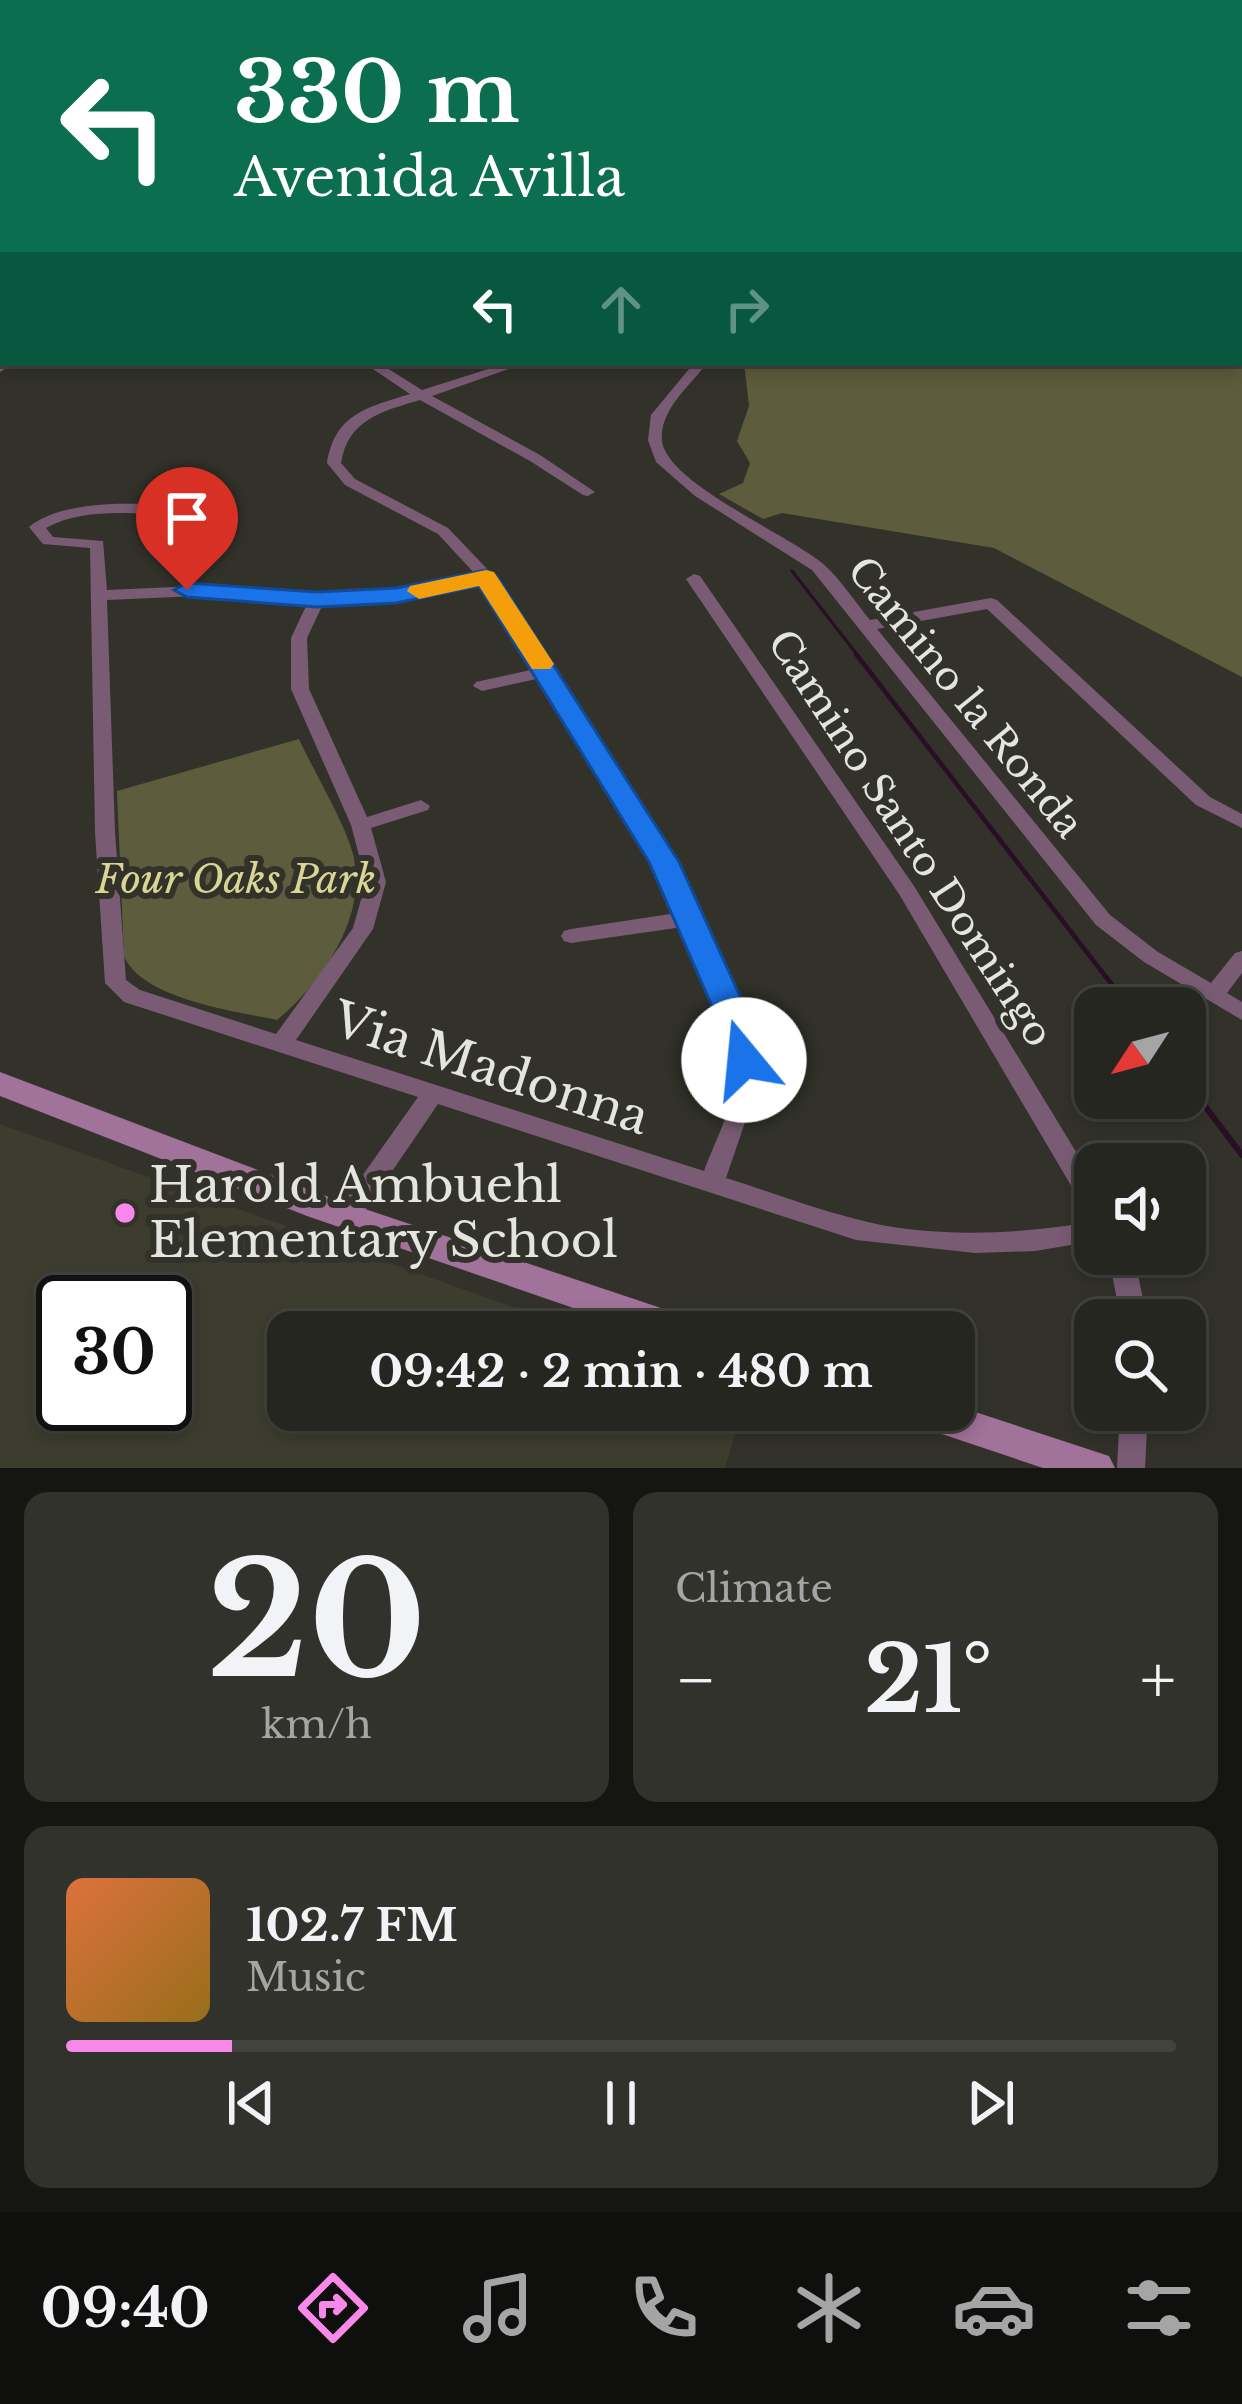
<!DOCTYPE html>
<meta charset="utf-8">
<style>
:root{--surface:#262620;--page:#32322d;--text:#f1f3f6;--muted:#a4a5a5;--line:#42433e;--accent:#f888ea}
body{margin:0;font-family:"Libre Baskerville",serif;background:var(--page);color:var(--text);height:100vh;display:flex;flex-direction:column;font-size:45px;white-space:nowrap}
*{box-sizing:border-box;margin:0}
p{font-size:39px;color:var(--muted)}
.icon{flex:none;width:66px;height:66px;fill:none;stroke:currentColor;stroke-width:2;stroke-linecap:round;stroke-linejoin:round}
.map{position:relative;height:1468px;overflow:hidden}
.sheet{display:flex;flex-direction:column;gap:24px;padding:24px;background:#151512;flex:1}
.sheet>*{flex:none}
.guide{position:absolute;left:0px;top:0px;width:1242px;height:366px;box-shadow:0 6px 18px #0003,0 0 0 3px var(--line);background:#0b6e4f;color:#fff;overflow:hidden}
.needle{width:78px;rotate:234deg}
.controls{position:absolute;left:1074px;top:987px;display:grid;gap:24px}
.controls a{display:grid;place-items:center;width:132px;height:132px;border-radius:24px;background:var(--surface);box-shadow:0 6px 18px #0003,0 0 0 3px var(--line);font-size:60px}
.speed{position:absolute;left:36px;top:1275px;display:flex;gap:24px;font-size:60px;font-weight:700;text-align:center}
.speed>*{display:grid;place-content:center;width:156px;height:156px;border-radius:50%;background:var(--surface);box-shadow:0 6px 18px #0003,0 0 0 3px var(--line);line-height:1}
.speed .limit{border:6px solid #111;border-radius:18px;background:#fff;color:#111}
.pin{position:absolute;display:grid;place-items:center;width:102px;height:102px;color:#fff;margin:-123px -51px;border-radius:50% 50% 50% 0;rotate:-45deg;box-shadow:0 0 12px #0007}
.pin .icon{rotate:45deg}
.me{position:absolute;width:132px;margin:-66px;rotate:343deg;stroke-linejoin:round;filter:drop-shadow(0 0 9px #0008)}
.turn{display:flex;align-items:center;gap:42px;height:252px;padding:0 36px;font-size:54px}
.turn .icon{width:156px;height:156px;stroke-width:2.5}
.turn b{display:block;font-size:84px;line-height:102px}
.lanes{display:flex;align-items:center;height:114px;padding:0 36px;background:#0003;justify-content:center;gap:60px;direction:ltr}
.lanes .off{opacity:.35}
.big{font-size:90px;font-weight:800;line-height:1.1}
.sheet .widget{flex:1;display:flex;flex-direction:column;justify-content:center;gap:18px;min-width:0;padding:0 42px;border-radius:24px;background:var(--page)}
.sheet .dial{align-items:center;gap:0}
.dial b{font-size:156px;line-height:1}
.song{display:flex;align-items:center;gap:36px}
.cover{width:144px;height:144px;border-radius:18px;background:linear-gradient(135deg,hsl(20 70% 55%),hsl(40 70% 35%))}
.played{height:12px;border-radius:6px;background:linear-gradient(90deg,var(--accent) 15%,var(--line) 15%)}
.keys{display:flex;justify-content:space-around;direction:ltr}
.heat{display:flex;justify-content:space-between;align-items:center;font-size:66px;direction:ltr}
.sheet .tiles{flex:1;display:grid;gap:24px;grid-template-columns:1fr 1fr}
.widget:last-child{grid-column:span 2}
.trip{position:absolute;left:267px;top:1311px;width:708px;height:120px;border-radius:24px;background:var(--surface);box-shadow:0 6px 18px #0003,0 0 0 3px var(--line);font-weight:800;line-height:120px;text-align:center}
.tabs{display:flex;height:192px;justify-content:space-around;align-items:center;background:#0f0f0d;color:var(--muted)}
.tabs .icon{width:84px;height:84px}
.tabs .current{color:var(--accent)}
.tabs b{font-size:54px;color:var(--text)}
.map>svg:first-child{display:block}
.built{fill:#3c3c2f;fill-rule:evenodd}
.green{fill:#5d5c3d}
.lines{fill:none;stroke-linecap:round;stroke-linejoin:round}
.stream-far2{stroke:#290e26;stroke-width:3}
.stream-far1{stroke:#290e26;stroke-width:4.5}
.stream{stroke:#290e26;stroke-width:6}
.street{fill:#795c74;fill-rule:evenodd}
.secondary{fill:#a1729a;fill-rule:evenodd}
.route{fill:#1a73e8;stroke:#114b97;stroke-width:3}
.slow{fill:#f59e0b}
.poi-dot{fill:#f888ea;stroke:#32322b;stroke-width:4.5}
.labels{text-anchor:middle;stroke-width:12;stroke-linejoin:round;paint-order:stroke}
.street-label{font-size:39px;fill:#e4e4e0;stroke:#32322b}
.park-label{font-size:39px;font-style:italic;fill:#d9d693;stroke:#32322b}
.near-street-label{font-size:48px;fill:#e4e4e0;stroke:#32322b}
.near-poi-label{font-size:48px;fill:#e4e4e0;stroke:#32322b;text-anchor:start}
</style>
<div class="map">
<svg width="1242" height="1468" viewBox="0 0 1242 1468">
<rect width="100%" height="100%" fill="#32322b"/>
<path class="built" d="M0 1124 583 1332H288V1410H742L725 1468H0ZM63 1302H165V1404H63Z"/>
<g class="green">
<polygon points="0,0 1080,0 3,3 0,110"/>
<polygon points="1132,0 1242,0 1242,677 994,548 782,513 763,519 719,494 743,483 750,463 737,441 749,406 744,363 1239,363 1239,3"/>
<path d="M299 739C314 772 347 826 354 858 367 918 321 984 277 1020 235 1011 142 999 124 956L117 791Z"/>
</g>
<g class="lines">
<polyline class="stream-far2" points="792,571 859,657"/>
<polyline class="stream-far1" points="856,654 1130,1008"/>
<polyline class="stream" points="1185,1080 1242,1155"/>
<g class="street">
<polygon points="3,361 3,363 14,363 0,372 0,362"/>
<path d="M364 363H379L422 390 507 363H526L432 396 540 455 595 492 588 496 583 495 530 461 420 400C383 411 348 419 341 463L355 479 448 528 492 574 674 862 749 1027 755 1061V1093L726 1178C768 1191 809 1207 852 1218 925 1239 1021 1235 1095 1221V1241L1035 1251 975 1253 856 1240 438 1104 356 1224 347 1227 338 1224 335 1217 338 1210 418 1097 124 1002 105 983 95 832 90 548 43 544 29 527C65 497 151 502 195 509V515L190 516C145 515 87 505 46 528L53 537 103 541 107 590 220 585 317 595 396 590 475 574 438 534 345 485 327 463C335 413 369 407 410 394ZM482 583 535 669 476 682 473 686 482 691 541 678 654 862 677 913 571 929 564 931 561 936 564 941 571 943 683 927C705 977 739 1032 733 1090 729 1116 713 1146 704 1171L296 1040 373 929 386 882 371 828 428 810 430 806 421 800 367 817 309 689 307 638 323 604 396 600ZM220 595 307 604 291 638V689L351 825 366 882 353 928 276 1034 140 990 126 980 115 832 107 600Z"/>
<path d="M694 363H707C690 386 659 410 662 441 667 483 789 535 822 563 840 578 855 602 870 620L991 598 997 600 1210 797 1242 814V828L1196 805 987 609 877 629 1110 915 1158 952 1211 983 1235 953 1242 951V973L1227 993 1242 1002V1020L1144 962 1096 925 812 570 695 496 656 462 648 440 651 415Z"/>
<polygon points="694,574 700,576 914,886 1095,1183 1095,1214 1086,1211 899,894 686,579"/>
<polygon points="1108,1254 1134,1254 1147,1320 1121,1320"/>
<polygon points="1120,1410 1148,1410 1145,1468 1117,1468"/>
</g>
<g class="secondary">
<polygon points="0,1072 329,1197 700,1321 705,1332 643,1332 307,1216 0,1096"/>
<polygon points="954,1405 1109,1456 1115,1468 1043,1468 906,1422 901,1410 954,1410"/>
</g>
</g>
<polygon class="route" points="486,570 498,578 679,862 754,1027 761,1060 756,1070 744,1073 732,1070 721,1027 649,862 479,586 396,603 317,607 187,597 174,590 187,583 317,592 396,588"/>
<polygon class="slow" points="486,570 494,572 554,664 550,669 532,669 479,586 419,599 407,591 410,586"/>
<circle class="poi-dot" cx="125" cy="1213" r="12"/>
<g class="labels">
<g class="street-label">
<text transform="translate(966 697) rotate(51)" y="14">Camino la Ronda</text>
<text transform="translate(911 838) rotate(57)" y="14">Camino Santo Domingo</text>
</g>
<g class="park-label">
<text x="236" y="893">Four Oaks Park</text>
</g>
<g class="near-street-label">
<text transform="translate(491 1068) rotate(18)" y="17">Via Madonna</text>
</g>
<g class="near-poi-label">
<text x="149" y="1202">Harold Ambuehl<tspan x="149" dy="55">Elementary School</tspan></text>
</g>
</g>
</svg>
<div class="controls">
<a><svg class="needle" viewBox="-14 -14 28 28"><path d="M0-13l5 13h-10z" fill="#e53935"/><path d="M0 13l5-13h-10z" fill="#a4a5a5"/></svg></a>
<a><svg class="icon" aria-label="sound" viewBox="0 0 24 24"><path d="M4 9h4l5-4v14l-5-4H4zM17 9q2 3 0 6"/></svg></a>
<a><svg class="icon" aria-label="search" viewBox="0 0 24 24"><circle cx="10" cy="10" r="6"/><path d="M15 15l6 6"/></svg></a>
</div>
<div class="speed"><div class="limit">30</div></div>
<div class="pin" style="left:187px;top:590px;background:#d93025"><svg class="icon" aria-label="arrive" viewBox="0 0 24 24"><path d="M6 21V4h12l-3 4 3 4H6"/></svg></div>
<svg class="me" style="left:744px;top:1060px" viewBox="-20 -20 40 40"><circle r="19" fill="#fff"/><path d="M0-13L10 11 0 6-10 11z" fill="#1a73e8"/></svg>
<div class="trip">09:42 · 2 min · 480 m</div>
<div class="guide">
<div class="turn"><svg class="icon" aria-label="left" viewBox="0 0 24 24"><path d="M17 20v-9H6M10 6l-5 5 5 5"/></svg><div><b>330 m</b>Avenida Avilla</div></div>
<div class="lanes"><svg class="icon" aria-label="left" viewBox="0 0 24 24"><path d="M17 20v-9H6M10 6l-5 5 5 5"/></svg><svg class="icon off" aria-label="ahead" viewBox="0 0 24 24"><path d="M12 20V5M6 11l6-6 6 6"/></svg><svg class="icon off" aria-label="right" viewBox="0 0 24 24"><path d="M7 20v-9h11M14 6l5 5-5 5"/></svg></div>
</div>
</div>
<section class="sheet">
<div class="tiles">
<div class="widget dial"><b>20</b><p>km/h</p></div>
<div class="widget"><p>Climate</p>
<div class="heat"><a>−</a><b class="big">21°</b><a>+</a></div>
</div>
<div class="widget">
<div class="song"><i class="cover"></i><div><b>102.7 FM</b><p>Music</p></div></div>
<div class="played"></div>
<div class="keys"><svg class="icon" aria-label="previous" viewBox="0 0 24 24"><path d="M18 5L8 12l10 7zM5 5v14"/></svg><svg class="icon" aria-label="pause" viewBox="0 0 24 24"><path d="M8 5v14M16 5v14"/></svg><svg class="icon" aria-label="next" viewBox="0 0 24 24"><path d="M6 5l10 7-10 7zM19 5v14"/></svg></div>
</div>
</div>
</section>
<nav class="tabs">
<b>09:40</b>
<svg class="icon current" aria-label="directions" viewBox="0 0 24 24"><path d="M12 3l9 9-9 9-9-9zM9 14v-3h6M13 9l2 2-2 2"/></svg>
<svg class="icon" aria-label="music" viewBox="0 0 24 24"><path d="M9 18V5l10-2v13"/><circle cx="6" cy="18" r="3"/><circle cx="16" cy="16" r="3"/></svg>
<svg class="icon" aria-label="phone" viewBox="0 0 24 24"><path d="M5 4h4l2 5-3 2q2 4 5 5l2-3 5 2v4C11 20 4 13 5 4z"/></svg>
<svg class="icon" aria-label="climate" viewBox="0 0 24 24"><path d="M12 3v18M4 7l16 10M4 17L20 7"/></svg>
<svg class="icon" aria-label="car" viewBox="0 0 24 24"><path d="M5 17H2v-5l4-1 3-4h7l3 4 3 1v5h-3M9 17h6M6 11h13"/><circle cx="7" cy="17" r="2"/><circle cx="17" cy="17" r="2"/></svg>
<svg class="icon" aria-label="filters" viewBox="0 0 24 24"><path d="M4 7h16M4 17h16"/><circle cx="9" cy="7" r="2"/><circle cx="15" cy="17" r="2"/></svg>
</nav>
